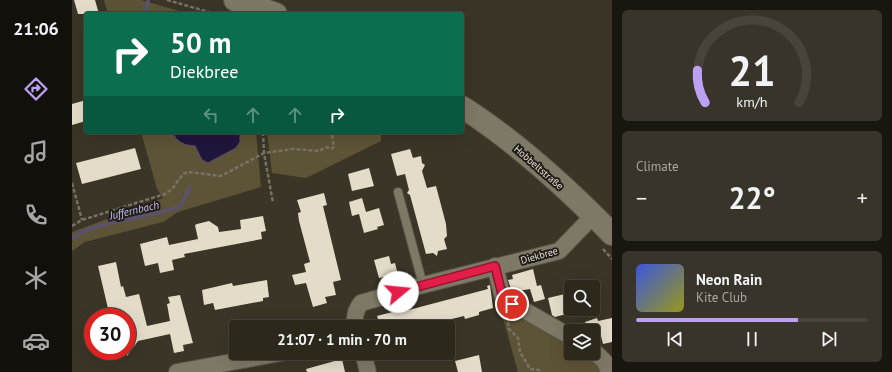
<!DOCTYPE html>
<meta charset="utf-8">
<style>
:root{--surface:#2c281c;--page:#383429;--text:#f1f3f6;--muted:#a6a6a3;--line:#48443b;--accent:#bca0f2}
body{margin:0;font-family:"PT Sans",sans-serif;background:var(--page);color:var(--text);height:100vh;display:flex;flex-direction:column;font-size:15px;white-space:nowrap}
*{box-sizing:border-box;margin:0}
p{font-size:13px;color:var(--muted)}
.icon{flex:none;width:22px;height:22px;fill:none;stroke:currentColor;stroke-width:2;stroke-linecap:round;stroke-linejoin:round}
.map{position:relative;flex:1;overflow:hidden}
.panel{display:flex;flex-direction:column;gap:10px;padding:10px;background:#18160f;width:280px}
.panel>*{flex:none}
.guide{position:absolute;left:12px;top:12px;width:380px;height:122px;border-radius:4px;box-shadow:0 4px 16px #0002,0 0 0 1px var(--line);background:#0b6e4f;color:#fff;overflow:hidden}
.fabs{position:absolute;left:492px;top:280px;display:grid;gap:8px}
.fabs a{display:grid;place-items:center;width:36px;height:36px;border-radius:4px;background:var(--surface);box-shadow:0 4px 16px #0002,0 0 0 1px var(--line);font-size:20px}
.speed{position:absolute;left:12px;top:308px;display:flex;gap:8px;font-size:20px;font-weight:700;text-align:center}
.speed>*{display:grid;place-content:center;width:52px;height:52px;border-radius:50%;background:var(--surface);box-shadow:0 4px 16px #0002,0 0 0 1px var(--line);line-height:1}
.speed .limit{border:6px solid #d22;background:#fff;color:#111}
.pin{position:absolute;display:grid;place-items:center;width:34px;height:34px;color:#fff;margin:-17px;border:2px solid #fff;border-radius:50%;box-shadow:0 1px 4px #0007}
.me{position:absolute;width:44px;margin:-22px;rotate:73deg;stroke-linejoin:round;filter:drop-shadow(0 0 3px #0008)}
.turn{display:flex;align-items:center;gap:14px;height:84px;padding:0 20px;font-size:18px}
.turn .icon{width:52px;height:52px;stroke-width:2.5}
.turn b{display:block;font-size:28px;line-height:34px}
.lanes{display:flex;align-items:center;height:38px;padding:0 20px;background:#0003;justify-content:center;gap:20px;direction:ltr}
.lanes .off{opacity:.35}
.big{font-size:30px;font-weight:700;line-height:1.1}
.panel .tile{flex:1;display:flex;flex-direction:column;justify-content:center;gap:6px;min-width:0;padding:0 14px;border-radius:6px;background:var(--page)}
.panel .dial{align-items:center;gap:0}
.dial svg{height:104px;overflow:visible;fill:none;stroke:var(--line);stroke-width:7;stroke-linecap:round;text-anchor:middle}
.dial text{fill:var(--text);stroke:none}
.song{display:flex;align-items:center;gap:12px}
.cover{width:48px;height:48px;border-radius:6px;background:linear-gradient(135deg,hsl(230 70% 55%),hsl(60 70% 35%))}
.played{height:4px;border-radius:2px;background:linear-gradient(90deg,var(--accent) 70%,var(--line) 70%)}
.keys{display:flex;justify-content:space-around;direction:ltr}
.heat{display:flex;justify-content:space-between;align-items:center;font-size:22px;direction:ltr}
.trip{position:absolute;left:157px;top:320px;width:226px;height:40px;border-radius:4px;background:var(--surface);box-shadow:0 4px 16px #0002,0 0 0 1px var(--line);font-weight:700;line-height:40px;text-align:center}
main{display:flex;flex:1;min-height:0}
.tab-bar{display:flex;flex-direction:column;width:72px;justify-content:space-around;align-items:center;background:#12100b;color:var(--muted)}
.tab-bar .icon{width:28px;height:28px}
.tab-bar .active{color:var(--accent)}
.tab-bar b{font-size:18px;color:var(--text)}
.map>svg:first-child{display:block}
.green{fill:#5d5336}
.water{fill:#20153b;stroke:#5b526a}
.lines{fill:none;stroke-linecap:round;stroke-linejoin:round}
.stream{stroke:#5b526a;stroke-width:4}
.building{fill:#e3dcc9}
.lane-casing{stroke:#585346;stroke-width:10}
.street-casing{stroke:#585346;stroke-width:18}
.secondary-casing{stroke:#585346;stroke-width:24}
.path{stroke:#767265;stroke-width:2.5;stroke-dasharray:4 2;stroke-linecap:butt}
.lane{stroke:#7e7867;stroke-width:8}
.street{stroke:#7e7867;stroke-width:16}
.secondary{stroke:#7e7867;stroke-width:22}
.route-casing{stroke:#92132f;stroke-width:10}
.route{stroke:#e11d48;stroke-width:7}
.labels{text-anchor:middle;stroke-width:4;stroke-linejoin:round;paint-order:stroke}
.street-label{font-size:10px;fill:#e4e1d7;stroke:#1f1d16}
.water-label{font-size:11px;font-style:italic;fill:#cabef8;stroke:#1f1d16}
</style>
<main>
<nav class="tab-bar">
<b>21:06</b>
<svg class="icon active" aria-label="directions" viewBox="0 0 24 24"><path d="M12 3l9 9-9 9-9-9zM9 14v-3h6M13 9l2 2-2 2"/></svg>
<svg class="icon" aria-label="music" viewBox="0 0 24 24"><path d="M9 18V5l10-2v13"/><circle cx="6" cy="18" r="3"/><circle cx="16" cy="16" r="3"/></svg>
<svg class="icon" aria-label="phone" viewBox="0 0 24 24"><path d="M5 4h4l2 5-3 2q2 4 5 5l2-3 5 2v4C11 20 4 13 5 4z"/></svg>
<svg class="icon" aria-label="climate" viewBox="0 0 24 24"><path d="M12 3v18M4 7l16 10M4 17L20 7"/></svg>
<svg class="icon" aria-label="car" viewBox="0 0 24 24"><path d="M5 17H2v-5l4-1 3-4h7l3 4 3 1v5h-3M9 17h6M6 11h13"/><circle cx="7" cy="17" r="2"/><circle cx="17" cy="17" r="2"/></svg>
</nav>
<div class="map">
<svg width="540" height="372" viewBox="0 0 540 372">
<rect width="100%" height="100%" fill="#3a3526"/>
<g class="green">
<polygon points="32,0 69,0 118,14 83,14 74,11 73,14 36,14"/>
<polygon points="69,132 100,132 104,139 123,145 130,160 168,142 168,132 184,132 189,187 106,212 91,222 13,242 0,251 0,232 91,198 85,189"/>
<polygon points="195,132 309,132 309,141 234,178 200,173"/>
<polygon points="427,304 499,347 499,353 509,353 526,363 528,372 446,372"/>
</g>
<path class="water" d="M100 132H168V142L164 148 136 163 130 160 123 146C111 145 106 143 100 132Z"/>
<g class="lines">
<g class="stream">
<polyline points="73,14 76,2"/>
<path d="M0 238C32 218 74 220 109 206L118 187"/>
</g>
</g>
<g class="building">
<polygon points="2,0 23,0 27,14 6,14"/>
<polygon points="14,100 14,121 0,125 0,104"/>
<polygon points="63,148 69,169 10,184 4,163"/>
<polygon points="338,149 341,158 349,156 350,163 353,165 350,171 355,188 364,186 374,224 375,236 372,239 375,249 366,251 365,256 361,253 354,254 338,195 335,193 337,190 333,174 325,176 319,154"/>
<polygon points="297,168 302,186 280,191 276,174"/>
<polygon points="252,193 255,205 251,206 269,280 261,282 264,295 253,297 255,303 241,307 234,283 223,285 220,275 234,272 232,264 238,262 227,221 226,213 229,212 225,200"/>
<polygon points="290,198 294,212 307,208 312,225 305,227 306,229 292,233 287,214 280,216 277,202"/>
<polygon points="191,216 194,231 189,232 190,239 112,254 113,257 100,260 102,270 88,273 86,263 73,266 68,244 95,237 97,245 126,239 123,225 125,224 137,221 146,227 147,232 169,229 168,220"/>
<polygon points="317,256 319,264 323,263 326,275 307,278 302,260"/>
<polygon points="44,262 49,287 51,286 54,297 67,294 75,326 98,321 95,304 98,303 96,297 108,295 121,343 111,345 112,351 102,353 98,334 66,341 55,356 55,317 38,317 26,266"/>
<polygon points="461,269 465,286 469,285 473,299 462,302 458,289 440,292 436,280 441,279 440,275"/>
<polygon points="195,280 197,297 191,298 191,301 143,310 141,303 132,305 130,290 160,283 161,286"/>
<polygon points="418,285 421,308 407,312 407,315 393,319 392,316 359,324 360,327 309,327 305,316 332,309 333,311 416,289 415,286"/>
<polygon points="493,294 498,313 483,317 480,315 476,298"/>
<polygon points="525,318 526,321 540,318 540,342 531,344 528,332 521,334 521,331 515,331 513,322"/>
<polygon points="407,355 410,372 386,372 383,361"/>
<polygon points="270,359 273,372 235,372 234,369"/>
</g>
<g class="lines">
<defs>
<polyline id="lane" points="326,192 351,285"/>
<g id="street">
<polyline points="423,266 431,298 499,337"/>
<path d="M284 327C282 317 283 311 289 303L351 285 487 251 522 215"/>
<polyline points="521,350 533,362 537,372"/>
<polyline points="291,353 296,372"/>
<polyline points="105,372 209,353"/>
</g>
<g id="secondary">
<polyline points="163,0 204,14"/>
<path d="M390 107C445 142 495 188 540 234"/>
</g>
</defs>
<use href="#lane" class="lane-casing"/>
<use href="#street" class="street-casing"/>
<use href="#secondary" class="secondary-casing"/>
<g class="path">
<polyline points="95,0 144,14"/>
<polyline points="191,132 192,153 201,203"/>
<polyline points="0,183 10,220"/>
<polyline points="0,226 10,220 93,194 100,189 111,174 116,172 149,176 192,153 221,149 247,151 254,147 259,149 262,147 260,135 262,132"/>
<polyline points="531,249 540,259"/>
<polyline points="435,316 437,329 446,338 448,352 458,369 467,370 469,372"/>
</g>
<use href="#lane" class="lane"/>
<use href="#street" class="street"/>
<use href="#secondary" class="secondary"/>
</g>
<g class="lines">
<defs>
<polyline id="route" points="326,292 423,266 431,298 440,304"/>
</defs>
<use href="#route" class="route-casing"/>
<use href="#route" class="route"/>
</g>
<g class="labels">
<g class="street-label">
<text transform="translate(467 167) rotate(41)" y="4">Hobbeltstraße</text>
<text transform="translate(467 255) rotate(-16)" y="4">Diekbree</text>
</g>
<g class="water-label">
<text transform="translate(62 210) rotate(-13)" y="4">Juffernbach</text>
</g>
</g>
</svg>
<div class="fabs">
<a><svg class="icon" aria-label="search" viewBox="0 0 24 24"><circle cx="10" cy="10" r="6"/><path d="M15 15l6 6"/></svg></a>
<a><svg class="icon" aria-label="layers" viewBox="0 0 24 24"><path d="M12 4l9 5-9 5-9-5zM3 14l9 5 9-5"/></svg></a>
</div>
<div class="speed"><div class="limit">30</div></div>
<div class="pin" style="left:440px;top:304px;background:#d93025"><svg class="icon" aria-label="arrive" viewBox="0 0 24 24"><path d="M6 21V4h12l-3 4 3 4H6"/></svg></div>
<svg class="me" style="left:326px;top:292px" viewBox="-20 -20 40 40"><circle r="19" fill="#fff"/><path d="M0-13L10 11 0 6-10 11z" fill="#e11d48"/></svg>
<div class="trip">21:07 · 1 min · 70 m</div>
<div class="guide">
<div class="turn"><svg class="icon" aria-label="right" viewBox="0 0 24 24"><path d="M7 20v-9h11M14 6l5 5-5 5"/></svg><div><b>50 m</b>Diekbree</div></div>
<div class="lanes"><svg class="icon off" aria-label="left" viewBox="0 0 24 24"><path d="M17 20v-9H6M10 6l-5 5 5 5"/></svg><svg class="icon off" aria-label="ahead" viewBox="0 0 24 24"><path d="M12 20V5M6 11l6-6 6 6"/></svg><svg class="icon off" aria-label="ahead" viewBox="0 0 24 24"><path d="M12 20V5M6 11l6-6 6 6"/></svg><svg class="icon" aria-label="right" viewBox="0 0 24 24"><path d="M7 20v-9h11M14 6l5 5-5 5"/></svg></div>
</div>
</div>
<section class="panel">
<div class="tile dial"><svg viewBox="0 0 100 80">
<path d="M14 69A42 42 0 1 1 86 69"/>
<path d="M14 69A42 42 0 0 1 8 44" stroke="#bca0f2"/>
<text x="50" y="56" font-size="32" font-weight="700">21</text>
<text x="50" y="72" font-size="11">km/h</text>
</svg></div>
<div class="tile"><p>Climate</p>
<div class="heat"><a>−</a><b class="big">22°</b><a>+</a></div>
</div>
<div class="tile">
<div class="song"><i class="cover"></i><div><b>Neon Rain</b><p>Kite Club</p></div></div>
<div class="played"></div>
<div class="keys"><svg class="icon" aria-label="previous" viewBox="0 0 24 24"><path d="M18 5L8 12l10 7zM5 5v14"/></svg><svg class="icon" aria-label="pause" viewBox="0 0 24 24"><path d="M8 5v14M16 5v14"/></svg><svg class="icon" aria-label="next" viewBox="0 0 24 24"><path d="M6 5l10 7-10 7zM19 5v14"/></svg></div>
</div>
</section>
</main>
